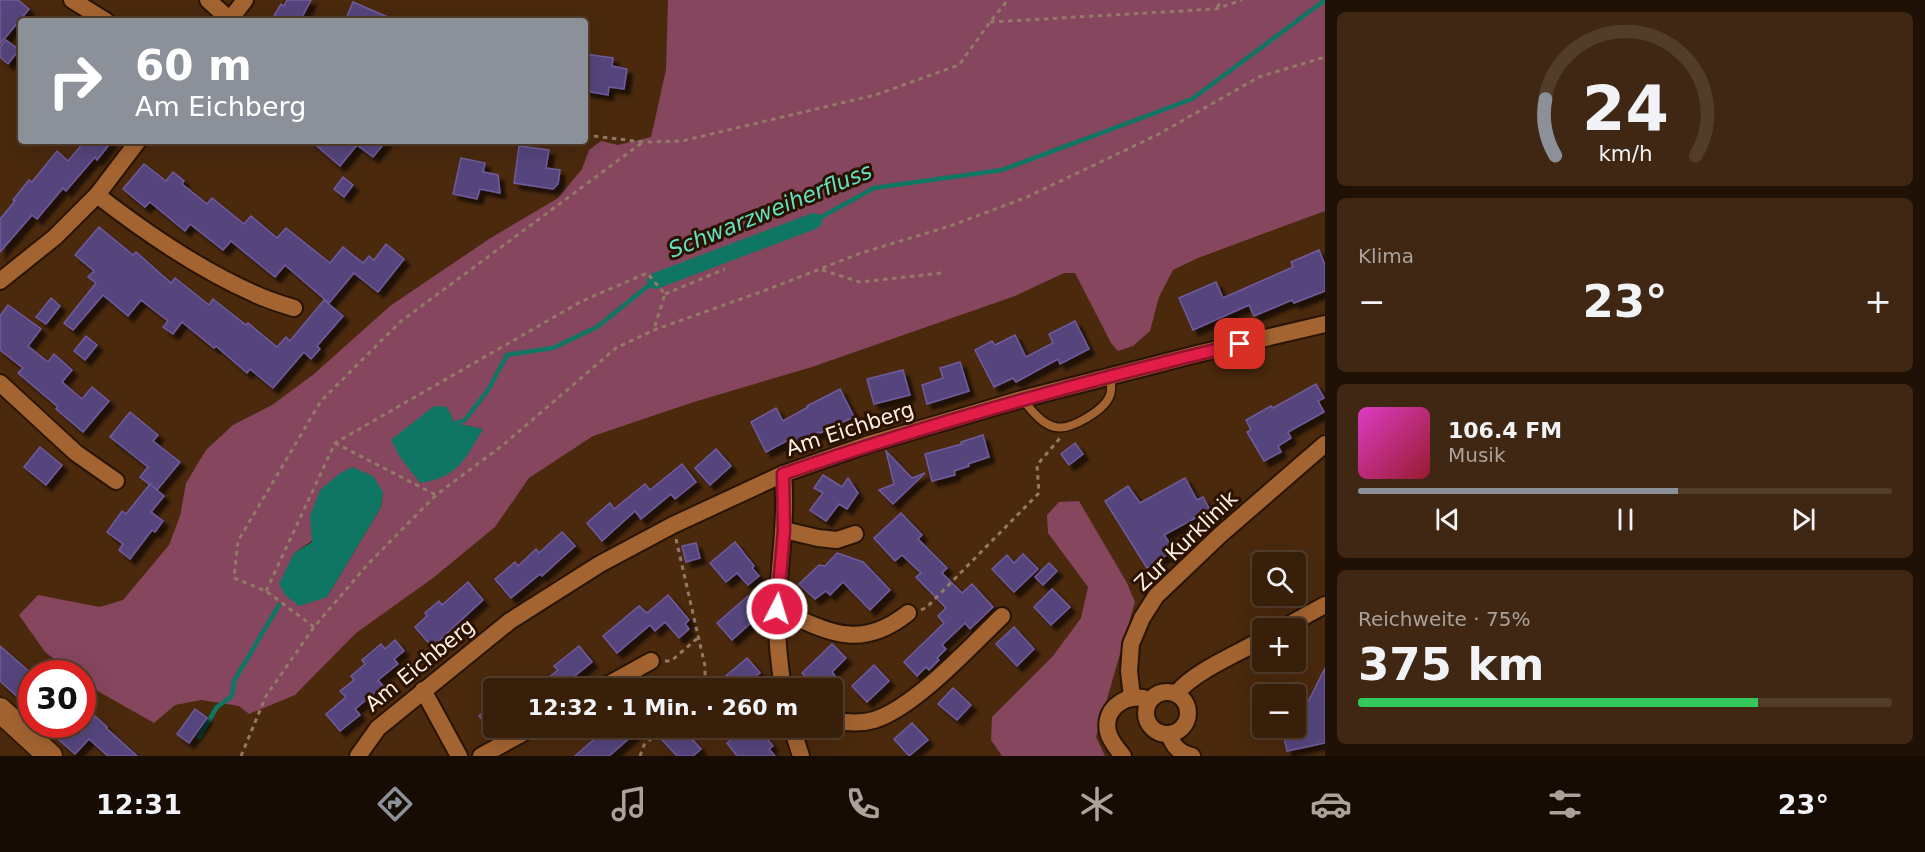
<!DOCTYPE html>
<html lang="de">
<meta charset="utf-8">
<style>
:root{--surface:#381f0a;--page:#3f2713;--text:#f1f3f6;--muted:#aba29c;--line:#523d2b;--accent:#8c9099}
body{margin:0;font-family:"DejaVu Sans",sans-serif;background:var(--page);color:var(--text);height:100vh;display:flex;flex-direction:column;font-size:22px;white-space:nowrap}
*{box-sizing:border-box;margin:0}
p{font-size:20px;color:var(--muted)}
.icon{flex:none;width:33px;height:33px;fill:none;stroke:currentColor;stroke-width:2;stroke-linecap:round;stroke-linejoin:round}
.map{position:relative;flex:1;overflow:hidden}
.drawer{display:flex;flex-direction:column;gap:12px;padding:12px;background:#1f1106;width:600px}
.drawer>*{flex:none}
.top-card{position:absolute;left:18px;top:18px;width:570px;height:126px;border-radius:6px;box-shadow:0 6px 24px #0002,0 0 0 2px var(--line);background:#8c9099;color:#fff;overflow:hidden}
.buttons{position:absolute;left:1252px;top:552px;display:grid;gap:12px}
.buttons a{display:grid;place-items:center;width:54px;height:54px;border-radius:6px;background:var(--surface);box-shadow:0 6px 24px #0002,0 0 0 2px var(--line);font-size:30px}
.speed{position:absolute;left:18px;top:660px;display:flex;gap:12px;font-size:30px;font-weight:700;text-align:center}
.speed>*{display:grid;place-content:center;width:78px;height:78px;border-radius:50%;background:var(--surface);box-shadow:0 6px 24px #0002,0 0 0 2px var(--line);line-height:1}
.speed .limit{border:9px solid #d22;background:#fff;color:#111}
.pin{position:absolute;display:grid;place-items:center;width:51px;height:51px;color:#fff;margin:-26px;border-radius:12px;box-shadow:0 3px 9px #0006}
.me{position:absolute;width:66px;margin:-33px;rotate:5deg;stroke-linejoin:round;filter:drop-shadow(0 0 4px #0008)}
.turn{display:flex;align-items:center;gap:21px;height:126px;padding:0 18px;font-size:27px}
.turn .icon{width:78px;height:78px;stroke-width:2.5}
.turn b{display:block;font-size:42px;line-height:51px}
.big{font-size:45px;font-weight:800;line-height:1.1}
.drawer .card{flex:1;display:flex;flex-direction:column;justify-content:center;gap:9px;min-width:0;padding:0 21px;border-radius:9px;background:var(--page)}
.drawer .dial{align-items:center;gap:0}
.dial svg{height:156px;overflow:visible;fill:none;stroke:var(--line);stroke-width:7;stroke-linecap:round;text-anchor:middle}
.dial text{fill:var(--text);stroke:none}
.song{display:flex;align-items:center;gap:18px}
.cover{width:72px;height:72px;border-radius:9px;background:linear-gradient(135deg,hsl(310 70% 55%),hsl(350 70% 35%))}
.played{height:6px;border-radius:3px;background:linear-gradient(90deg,var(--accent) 60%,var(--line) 60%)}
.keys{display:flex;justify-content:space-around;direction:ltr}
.heat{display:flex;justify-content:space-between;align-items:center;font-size:33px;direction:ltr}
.charge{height:9px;border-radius:4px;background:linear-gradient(90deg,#34c759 75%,var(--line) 0)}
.trip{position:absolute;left:483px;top:678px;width:360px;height:60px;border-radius:6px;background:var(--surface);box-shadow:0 6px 24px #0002,0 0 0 2px var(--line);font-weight:800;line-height:60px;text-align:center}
.dock{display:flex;height:96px;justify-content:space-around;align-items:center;background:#160c04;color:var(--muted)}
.dock .icon{width:42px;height:42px}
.dock .selected{color:var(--accent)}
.dock b{font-size:27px;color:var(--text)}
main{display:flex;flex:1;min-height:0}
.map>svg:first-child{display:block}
.forest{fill:#85465e;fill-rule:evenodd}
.water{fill:#107664}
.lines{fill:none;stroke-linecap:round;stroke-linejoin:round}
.stream{stroke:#107664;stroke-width:4.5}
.canal{stroke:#107664;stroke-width:16}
.building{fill:#55447b;stroke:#705b9f;stroke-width:1.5;filter:url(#shadow)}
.lane-casing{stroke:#281405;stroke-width:11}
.street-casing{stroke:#281405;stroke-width:20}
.secondary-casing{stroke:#281405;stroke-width:27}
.path{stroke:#947a66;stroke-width:3;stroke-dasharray:4.5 4.5;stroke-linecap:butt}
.lane{stroke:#a46431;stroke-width:8}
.street{stroke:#a46431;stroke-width:16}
.secondary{stroke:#a46431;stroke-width:24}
.route-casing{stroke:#92132f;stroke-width:15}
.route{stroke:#e11d48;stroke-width:10}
.labels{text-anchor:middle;stroke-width:6;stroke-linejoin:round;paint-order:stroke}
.street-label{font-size:21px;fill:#fdeee4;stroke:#2b1200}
.water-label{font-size:22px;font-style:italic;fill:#61e1c5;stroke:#2b1200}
</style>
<main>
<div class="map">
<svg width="1325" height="756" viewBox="0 0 1325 756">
<defs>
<filter id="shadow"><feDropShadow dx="5.5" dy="5.5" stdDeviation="1.5" flood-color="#0009"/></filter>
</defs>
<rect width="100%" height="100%" fill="#4a290d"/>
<g class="forest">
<path d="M668 0H1325V211L1198 258 1173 270 1159 297 1150 331 1133 346 1118 351 1111 343 1075 273H1064L1015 296 812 367 694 402 593 436 529 478 495 527 433 578 356 633 295 695 249 714 239 706 201 700 175 705 154 723 87 685 83 681 82 674 73 673 45 652 19 615 38 595 100 607 123 600 169 545 180 516 186 483 206 450 233 425 272 405 314 374 390 306 489 239 558 198 582 169 589 150 601 141 618 145 651 137 666 70ZM447 407 455 423 483 429 467 455ZM383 492 381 507 327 597 294 553Z"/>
<polygon points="1079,501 1127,583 1135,602 1096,737 1105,756 1002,756 991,740 992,717 1053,656 1081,618 1088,587 1048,533 1047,515 1059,502"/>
</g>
<g class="water">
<path d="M434 406 447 407 455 423 483 429C464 460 459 477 420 483L400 457 391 440Z"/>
<polygon points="352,467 373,476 383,492 381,507 327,597 299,606 285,595 279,584 294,553 312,542 310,516 320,490 339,474"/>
</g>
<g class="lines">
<g class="stream">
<polyline points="814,221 874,188 1002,170 1192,99 1325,0"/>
<polyline points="451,425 465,420 488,390 507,355 553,348 597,327 653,282"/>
<polyline points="199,737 217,707 232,696 234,681 279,605"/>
</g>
<polyline class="canal" points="655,281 814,221"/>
</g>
<g class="building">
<polygon points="0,0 18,0 29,9 0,44"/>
<polygon points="287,0 311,0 300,21 284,21 274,16 281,4 284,6"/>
<polygon points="353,2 397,21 345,21"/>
<polygon points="6,40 19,50 8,64 0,57 0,47"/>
<polygon points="585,54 613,58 612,66 627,69 624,89 609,87 608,95 585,91"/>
<polygon points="85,141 112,141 97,160 95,157 66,191 63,188 37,219 32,215 0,252 0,219 15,201 13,200 29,180 32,182 57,151 68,161"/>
<polygon points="311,141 386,141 373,157 357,145 340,166"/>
<polygon points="519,146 549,150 546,168 560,170 558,184 553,189 514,183"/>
<polygon points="461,158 485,163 483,172 498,175 500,193 480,189 477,199 453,194"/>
<polygon points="144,164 166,181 173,172 184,181 182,184 207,204 212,198 244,224 251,216 277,238 286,228 330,263 343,247 363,263 369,256 374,260 386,244 404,259 378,292 354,273 329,303 285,265 275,277 231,241 223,250 190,224 185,231 150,202 145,207 123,189"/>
<polygon points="343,177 353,185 344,197 334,189"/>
<polygon points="99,227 133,255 136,252 171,283 175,278 209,305 213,299 246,325 248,323 277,347 286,337 290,341 324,300 343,316 317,346 320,349 311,359 304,352 273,388 250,369 247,373 216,346 214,348 182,322 173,334 163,327 168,321 141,300 128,316 103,295 73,330 64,323 96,283 88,277 94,271 75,255"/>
<polygon points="1319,250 1325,265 1325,291 1294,303 1292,300 1254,316 1249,305 1193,330 1179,298 1216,282 1223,298 1293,267 1291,262"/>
<polygon points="51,298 60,306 46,324 36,317"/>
<polygon points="8,305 41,329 28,346 48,362 54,354 72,370 62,382 82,399 92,387 109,401 83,432 56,409 58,407 18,373 23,368 0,350 0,316"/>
<polygon points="1075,321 1089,349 1060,364 1058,359 1016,382 1013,378 994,387 975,350 992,341 995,345 1015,335 1026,357 1053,343 1049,334"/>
<polygon points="86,336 97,345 85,360 74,351"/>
<polygon points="960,362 969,391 927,404 922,385 943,378 940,368"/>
<polygon points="903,370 910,395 874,404 867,379"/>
<polygon points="1316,384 1324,398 1318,401 1324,412 1288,432 1291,438 1278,446 1281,452 1264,461 1247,432 1251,430 1246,420 1271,406 1273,408"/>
<polygon points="840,389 854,417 820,433 819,432 793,446 790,439 766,452 751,422 776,408 783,421 808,407 807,406"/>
<polygon points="130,412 158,435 153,441 180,462 157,490 140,477 148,467 110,437"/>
<polygon points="983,435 989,457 968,464 969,466 954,471 955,475 932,481 925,454 962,444 961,442"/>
<polygon points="1075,443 1083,454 1069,465 1061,454"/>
<polygon points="40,447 62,465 46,485 24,467"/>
<polygon points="716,449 731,466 710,485 695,468"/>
<polygon points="886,451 912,478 925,473 893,504 879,490 894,484"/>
<polygon points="682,464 696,482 675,499 671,494 641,519 635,511 602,541 587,523 610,503 614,509 645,484 650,490"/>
<polygon points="823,475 842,487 848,478 858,493 847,509 839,504 826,521 810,510 823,493 814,488"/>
<polygon points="1185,478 1197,500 1203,497 1210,510 1164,535 1174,550 1147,568 1105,501 1128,486 1140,503"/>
<polygon points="150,484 164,496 151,512 163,521 155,532 152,530 130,559 119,550 123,544 107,532 122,511 126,514"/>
<polygon points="901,513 922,535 918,539 947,568 942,573 962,593 972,584 993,607 970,629 965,623 942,645 946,649 937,658 939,660 929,670 926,667 917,676 904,662 944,623 938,616 946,608 916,577 921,573 902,555 895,561 874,538"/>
<polygon points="562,532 575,546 542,576 540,574 511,598 495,579 515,562 518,566 536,549 539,553"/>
<polygon points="735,542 754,566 752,568 759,576 748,585 737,573 726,582 710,563"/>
<polygon points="696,543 700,558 686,562 682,546"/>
<polygon points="837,553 863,562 890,590 870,610 843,582 830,595 826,591 815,599 799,584 819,565 825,566"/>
<polygon points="1023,554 1038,569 1014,592 992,569 1007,555 1014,563"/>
<polygon points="1049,563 1057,571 1043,585 1035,577"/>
<polygon points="468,582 483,600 432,647 415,627 427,616 425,613 439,601 442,605"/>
<polygon points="1052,589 1070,607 1051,625 1034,607"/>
<polygon points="668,595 689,620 685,624 689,629 679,638 665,622 655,631 650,625 617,653 603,636 639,606 647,613"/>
<polygon points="748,596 761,610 752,618 754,620 732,640 717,623"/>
<polygon points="1014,627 1034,649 1017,666 996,644"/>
<polygon points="395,640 404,651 394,659 398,664 378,680 383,686 355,709 360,715 340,731 326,714 346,697 340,691 354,680 351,676 365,664 362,660 381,644 385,649"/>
<polygon points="832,644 846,658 832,672 835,676 822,688 817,688 802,673"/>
<polygon points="0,646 32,674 32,710 0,681"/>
<polygon points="579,646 592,662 560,688 536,688 558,670 554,666"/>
<polygon points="747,658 760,673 741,688 727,688 720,681"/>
<polygon points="874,665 889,681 867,702 852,686"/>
<polygon points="1325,668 1325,743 1287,751 1282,728 1296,728 1296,703 1309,700"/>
<polygon points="953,688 971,705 957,720 938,704"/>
<polygon points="494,703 494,733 479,716"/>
<polygon points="195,709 207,718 189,743 177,734"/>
<polygon points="95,716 107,727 106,728 137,756 108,756 89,739 75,754 59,740 73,724 87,724"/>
<polygon points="912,723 928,740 909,756 894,739"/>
<polygon points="607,728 641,728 609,756 575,756"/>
<polygon points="651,728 682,728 701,749 693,756 677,756"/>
<polygon points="745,728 755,739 762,733 773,746 769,749 775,756 737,756 727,743"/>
</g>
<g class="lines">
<defs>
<path id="lane" d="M1022 399C1031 409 1041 424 1055 427 1070 431 1105 410 1110 395 1112 390 1111 382 1111 376"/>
<g id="street">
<polyline points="72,0 106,21"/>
<polyline points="208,0 231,21"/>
<polyline points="229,21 245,0"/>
<path d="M97 195C146 233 198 269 255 294 267 300 281 304 294 308"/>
<polyline points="0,281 55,237 97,195 138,141"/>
<polyline points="0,383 76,453 116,481"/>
<path d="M783 474C787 522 779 563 777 610 776 636 779 662 783 688"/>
<polyline points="784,530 818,538 837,540 855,534"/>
<path d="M777 609C827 631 859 652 908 613"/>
<polyline points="1283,628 1325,605"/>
<polyline points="602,688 651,661"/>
<polyline points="423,690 459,756"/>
<circle cx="1167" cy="713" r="21"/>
<path d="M1177 693C1193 672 1239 653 1263 639"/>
<polyline points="1132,697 1129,671 1131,644 1142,618 1156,596 1220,535 1325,444"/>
<path d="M832 720C846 723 860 724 874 720 914 708 971 646 1002 616"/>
<polyline points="792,728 801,756"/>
<path d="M1169 734C1173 746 1179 753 1192 756"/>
<polyline points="358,756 378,728 510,621 600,564 673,525 783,474 866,445 1022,399 1197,354 1325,324"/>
<polyline points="481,756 532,728"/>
<path d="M1123 756C1117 749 1110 740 1108 732 1103 710 1123 695 1143 698"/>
</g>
<polyline id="secondary" points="0,710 50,756"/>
</defs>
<use href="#lane" class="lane-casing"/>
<use href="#street" class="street-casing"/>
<use href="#secondary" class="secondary-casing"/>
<g class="path">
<polyline points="1217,7 1223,0"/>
<polyline points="990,22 1216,9 1242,0"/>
<polyline points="585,135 643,142 682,141 875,95 959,65 990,22 1008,0"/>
<polyline points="822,270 860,282 942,273"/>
<polyline points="665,294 725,269"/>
<polyline points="335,443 436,495"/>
<polyline points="676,539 705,666 705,688"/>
<polyline points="266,591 335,443 582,301 647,273 665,294 654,329"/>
<polyline points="921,610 927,607 1039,493 1037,465 1060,438"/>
<polyline points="314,627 266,591 234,578 238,541 321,401 400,322 643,142"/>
<polyline points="665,661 671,661 699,637"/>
<polyline points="648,681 647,685 650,688"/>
<polyline points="241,756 266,696 314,627 368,564 436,495 503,445 616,348 654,330 766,290 861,253 950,226 1027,197 1157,135 1259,77 1325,57"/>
<polyline points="640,756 644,745 663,728"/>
</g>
<use href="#lane" class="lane"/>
<use href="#street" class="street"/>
<use href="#secondary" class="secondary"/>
</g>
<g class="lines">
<defs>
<path id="route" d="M777 609 784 530 783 474C933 422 1085 381 1240 344"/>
</defs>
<use href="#route" class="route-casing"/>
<use href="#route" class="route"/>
</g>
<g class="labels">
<g class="street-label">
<text transform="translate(850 429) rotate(-18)" y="7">Am Eichberg</text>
<text transform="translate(1186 541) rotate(-44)" y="7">Zur Kurklinik</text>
<text transform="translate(420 665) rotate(-39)" y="7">Am Eichberg</text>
</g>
<g class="water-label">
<text transform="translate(770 210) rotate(-22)" y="8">Schwarzweiherfluss</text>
</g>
</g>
</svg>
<div class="buttons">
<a><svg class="icon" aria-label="search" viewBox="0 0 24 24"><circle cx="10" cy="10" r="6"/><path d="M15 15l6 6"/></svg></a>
<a>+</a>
<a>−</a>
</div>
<div class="speed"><div class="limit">30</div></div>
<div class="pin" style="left:1240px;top:344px;background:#d93025"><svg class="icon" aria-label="arrive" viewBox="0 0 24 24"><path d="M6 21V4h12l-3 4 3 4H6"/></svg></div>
<svg class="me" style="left:777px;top:609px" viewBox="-20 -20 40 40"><circle r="17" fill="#e11d48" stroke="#fff" stroke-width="3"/><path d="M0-11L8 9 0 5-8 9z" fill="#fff"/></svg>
<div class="trip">12:32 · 1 Min. · 260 m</div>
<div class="top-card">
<div class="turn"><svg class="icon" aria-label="right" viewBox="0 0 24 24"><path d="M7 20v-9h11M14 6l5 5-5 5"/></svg><div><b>60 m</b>Am Eichberg</div></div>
</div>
</div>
<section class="drawer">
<div class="card dial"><svg viewBox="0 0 100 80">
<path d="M14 69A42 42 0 1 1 86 69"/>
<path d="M14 69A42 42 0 0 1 9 40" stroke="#8c9099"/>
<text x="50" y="56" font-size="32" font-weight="700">24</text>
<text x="50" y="72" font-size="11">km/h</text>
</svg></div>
<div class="card"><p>Klima</p>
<div class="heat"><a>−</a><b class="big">23°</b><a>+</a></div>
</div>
<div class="card">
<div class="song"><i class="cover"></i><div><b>106.4 FM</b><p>Musik</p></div></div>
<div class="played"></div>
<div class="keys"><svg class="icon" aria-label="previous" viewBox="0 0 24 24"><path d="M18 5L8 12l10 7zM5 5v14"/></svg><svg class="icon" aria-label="pause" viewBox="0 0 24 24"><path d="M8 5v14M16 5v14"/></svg><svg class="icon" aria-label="next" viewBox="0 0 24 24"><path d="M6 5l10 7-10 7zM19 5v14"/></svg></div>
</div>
<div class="card"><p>Reichweite · 75%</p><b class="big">375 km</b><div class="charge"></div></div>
</section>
</main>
<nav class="dock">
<b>12:31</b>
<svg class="icon selected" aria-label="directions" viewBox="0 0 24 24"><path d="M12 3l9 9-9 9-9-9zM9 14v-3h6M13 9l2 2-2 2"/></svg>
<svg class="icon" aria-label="music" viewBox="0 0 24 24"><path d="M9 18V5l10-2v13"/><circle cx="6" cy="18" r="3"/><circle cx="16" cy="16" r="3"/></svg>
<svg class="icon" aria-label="phone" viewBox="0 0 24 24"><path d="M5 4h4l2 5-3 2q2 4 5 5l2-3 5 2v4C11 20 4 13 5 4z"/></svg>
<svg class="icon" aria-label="climate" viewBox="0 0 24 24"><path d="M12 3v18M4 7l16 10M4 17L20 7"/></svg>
<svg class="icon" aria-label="car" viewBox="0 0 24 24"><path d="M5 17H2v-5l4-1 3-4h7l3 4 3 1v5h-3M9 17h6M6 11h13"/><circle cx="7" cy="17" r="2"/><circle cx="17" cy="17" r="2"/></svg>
<svg class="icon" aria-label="filters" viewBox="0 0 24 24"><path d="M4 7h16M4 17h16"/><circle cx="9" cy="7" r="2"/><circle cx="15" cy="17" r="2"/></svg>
<b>23°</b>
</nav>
